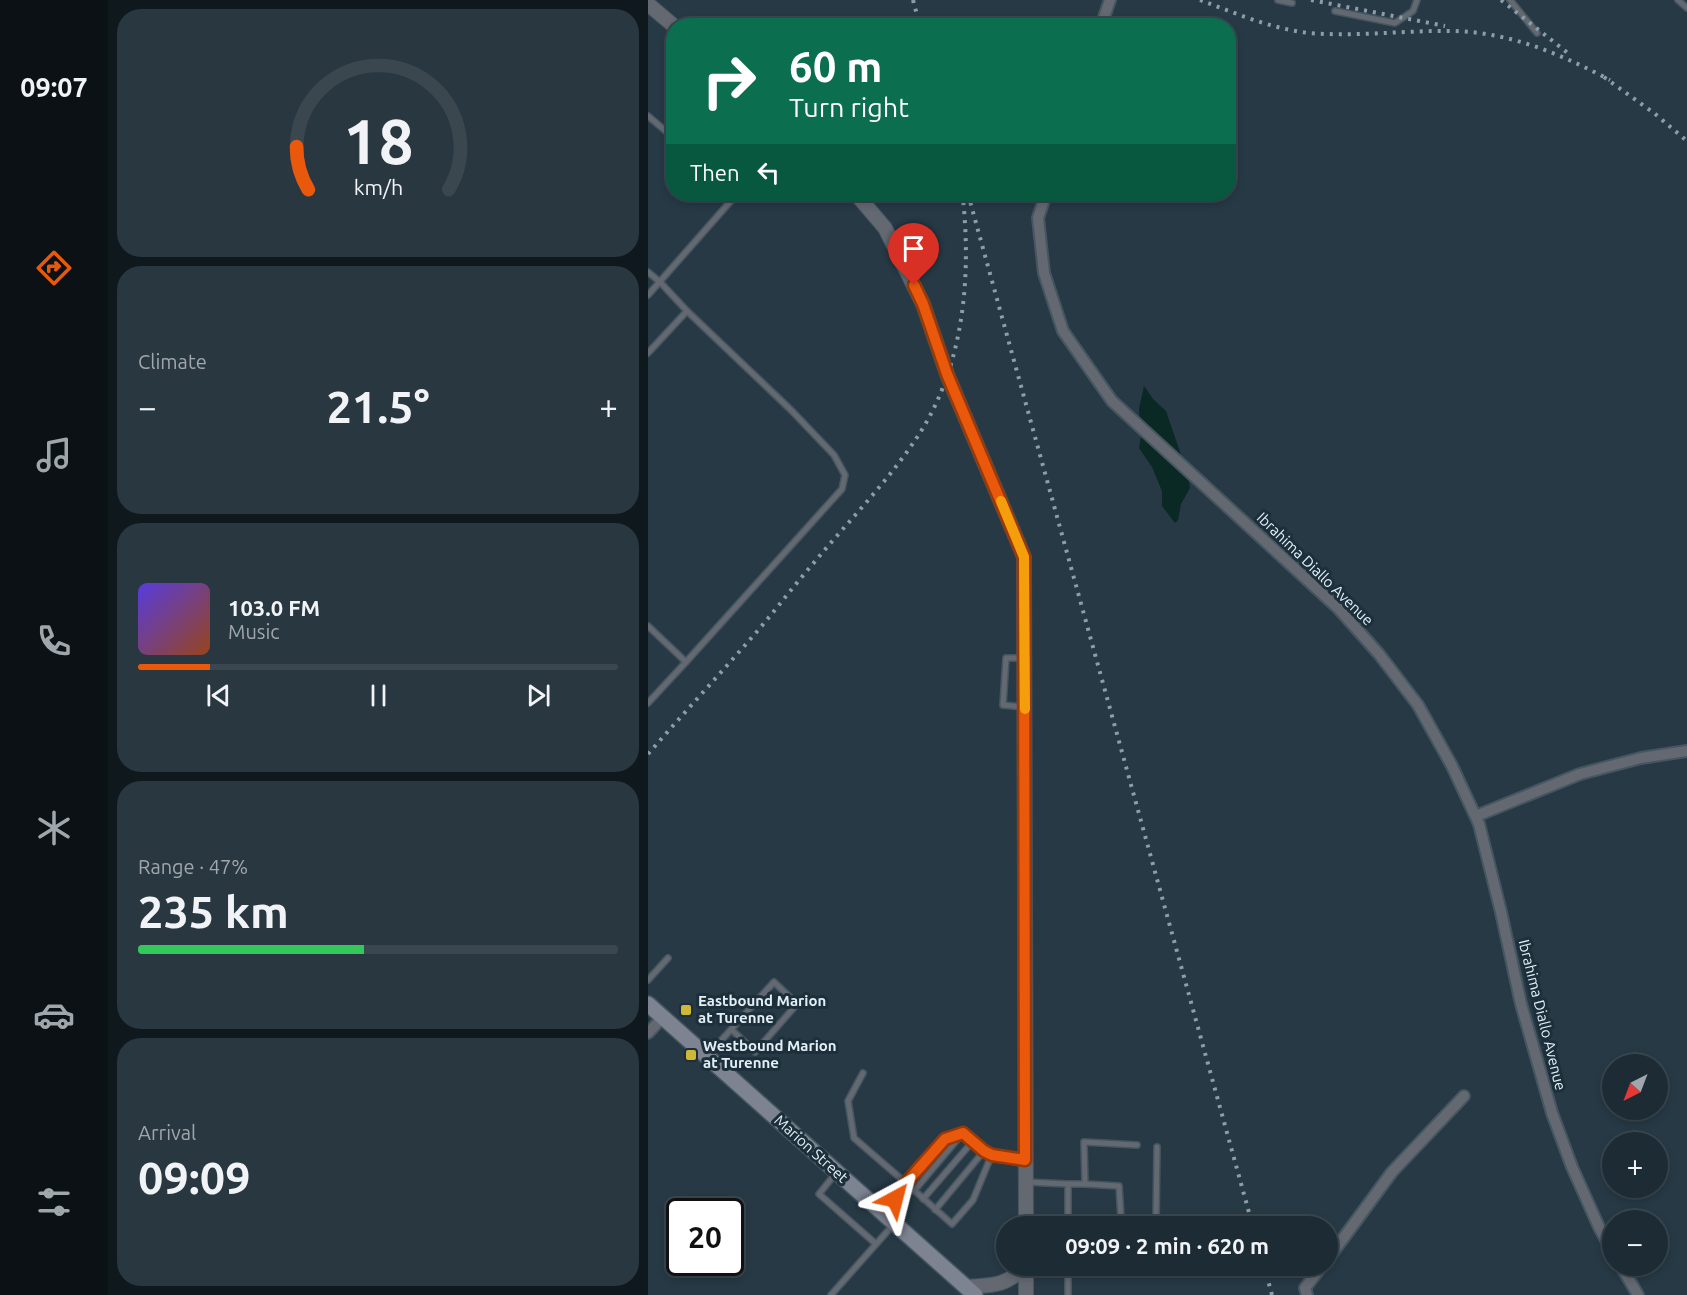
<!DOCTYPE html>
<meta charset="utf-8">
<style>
:root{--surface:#1c2b34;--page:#293740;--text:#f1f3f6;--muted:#a0a7ac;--line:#3a474f;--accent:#ea580c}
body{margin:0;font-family:Ubuntu,sans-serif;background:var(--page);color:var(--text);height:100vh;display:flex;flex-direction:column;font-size:22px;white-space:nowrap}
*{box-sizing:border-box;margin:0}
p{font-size:20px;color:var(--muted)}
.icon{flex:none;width:33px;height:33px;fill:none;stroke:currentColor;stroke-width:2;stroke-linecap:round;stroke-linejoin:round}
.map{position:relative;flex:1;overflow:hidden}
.sheet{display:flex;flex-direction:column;gap:9px;padding:9px;background:#0f181d;width:540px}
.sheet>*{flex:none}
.top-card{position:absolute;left:18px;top:18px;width:570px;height:183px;border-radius:24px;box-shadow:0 3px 9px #0003,0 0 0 2px var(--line);background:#0b6e4f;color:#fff;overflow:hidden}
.needle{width:39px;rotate:222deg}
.tools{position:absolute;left:954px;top:1054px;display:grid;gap:12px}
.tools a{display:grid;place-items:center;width:66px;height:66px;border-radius:50%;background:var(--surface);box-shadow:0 3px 9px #0003,0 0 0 2px var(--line);font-size:30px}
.speed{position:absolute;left:18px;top:1198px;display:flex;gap:12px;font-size:30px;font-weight:700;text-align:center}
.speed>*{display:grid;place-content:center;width:78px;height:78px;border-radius:50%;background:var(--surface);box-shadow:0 3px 9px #0003,0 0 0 2px var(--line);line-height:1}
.speed .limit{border:3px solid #111;border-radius:9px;background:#fff;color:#111}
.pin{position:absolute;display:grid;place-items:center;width:51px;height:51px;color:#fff;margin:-62px -26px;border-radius:50% 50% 50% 0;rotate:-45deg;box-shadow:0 0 6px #0007}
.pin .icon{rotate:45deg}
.me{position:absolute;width:66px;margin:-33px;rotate:38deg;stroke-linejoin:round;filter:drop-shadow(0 0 4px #0008)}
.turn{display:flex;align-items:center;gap:21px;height:126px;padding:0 24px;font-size:27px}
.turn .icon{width:78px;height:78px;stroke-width:2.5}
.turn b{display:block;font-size:42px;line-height:51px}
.then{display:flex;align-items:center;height:57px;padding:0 24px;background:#0003;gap:12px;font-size:22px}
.big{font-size:45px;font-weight:700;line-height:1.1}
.sheet .card{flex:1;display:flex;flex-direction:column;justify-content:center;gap:9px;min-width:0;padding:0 21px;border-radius:24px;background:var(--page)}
.sheet .dial{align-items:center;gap:0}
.dial svg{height:156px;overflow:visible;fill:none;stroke:var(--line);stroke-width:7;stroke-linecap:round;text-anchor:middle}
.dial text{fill:var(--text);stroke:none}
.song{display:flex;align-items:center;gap:18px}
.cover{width:72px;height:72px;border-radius:9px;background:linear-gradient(135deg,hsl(250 70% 55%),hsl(20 70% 35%))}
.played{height:6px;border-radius:3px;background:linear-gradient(90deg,var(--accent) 15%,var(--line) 15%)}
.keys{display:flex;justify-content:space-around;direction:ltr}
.heat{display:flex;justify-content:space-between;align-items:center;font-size:33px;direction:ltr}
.charge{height:9px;border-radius:4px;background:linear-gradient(90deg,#34c759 47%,var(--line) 0)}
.trip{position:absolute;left:348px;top:1216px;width:342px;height:60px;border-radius:30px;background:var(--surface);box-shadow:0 3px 9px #0003,0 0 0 2px var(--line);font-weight:700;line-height:60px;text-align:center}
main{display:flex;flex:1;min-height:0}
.dock{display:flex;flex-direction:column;width:108px;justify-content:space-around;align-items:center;background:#0b1115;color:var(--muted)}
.dock .icon{width:42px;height:42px}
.dock .active{color:var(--accent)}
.dock b{font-size:27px;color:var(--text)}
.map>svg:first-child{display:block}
.water{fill:#0a2824}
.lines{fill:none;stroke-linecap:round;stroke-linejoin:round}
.service-casing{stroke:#445661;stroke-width:8}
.minor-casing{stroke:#445661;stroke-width:14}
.tertiary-casing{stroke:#445661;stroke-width:16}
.secondary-casing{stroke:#445661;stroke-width:18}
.service{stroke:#646871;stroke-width:5}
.minor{stroke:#646871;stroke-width:10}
.tertiary{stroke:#646871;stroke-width:14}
.secondary{stroke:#7d8391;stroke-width:15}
.rail{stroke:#8e9da7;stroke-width:4;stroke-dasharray:3 6;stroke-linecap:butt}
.route-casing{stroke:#983908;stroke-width:15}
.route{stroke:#ea580c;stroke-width:10}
.slow{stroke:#f59e0b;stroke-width:10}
.poi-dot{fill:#ceb837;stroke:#1c2f3b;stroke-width:2}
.labels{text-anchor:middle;stroke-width:6;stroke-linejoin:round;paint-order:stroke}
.street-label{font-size:15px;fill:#e3eff7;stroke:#1c2f3b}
.poi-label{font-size:15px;font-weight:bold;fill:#e3eff7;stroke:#1c2f3b;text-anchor:start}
</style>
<main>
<nav class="dock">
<b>09:07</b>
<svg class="icon active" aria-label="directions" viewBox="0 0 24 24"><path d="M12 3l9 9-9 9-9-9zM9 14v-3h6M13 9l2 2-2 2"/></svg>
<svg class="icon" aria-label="music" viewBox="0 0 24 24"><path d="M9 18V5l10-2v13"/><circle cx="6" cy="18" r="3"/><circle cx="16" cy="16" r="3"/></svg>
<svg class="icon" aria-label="phone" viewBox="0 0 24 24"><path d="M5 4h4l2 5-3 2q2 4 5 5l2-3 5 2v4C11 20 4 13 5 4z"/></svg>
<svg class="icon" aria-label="climate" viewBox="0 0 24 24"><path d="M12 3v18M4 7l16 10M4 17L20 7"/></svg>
<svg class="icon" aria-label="car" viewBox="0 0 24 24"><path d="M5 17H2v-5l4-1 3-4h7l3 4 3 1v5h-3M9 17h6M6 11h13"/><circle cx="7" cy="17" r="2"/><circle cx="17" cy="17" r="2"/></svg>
<svg class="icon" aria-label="filters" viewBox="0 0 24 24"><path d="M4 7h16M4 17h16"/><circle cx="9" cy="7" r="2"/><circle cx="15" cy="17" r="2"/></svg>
</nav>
<section class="sheet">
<div class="card dial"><svg viewBox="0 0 100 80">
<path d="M14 69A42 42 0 1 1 86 69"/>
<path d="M14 69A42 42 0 0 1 8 47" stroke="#ea580c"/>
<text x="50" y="56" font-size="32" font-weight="700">18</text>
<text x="50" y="72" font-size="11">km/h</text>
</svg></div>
<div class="card"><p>Climate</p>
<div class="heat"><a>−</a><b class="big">21.5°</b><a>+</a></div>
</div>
<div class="card">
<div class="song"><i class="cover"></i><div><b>103.0 FM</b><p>Music</p></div></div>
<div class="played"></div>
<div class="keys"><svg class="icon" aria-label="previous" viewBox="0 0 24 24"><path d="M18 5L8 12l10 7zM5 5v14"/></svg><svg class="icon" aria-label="pause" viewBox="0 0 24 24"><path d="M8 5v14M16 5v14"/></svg><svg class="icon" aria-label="next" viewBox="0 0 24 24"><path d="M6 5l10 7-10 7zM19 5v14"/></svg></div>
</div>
<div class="card"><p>Range · 47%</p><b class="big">235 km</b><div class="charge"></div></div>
<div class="card"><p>Arrival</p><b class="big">09:09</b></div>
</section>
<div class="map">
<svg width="1039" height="1295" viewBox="0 0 1039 1295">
<rect width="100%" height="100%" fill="#263945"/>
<polygon class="water" points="496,386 505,399 518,411 540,475 542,488 533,504 530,520 527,523 514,506 514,491 504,467 491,448 493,437 491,409"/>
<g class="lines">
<defs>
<g id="service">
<polyline points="630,0 644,3"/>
<polyline points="862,0 889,33"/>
<polyline points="1030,0 1039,8"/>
<polyline points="687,11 747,23 765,11 769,0"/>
<polyline points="0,116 26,138"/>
<polyline points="0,272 12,282 39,311 143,410 186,455 197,475 194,489 38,662 0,703"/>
<polyline points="0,295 89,194"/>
<polyline points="0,353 39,311"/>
<polyline points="0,626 38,662"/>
<polyline points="375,658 358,658 355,705 376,707"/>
<polyline points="0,980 20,958"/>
<polyline points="60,1055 126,982 149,1004 107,1052 84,1030"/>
<polyline points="215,1073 200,1101 206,1138 258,1183 297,1139 315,1133 336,1151 344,1154"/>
<polyline points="188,1173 171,1194 228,1244"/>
<polyline points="378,1182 420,1184 420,1227"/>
<polyline points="420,1184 437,1184 436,1142 489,1145"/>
<polyline points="437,1184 471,1186 473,1218 517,1222 517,1227"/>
<polyline points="266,1191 314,1134"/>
<polyline points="275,1199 325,1141"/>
<polyline points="287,1210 336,1151"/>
<polyline points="238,1211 258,1183 304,1224 325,1200 344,1154 376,1159"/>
<polyline points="508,1221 509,1147"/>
<polyline points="420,1266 420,1295"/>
<polyline points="183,1295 245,1225"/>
</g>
<g id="minor">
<polyline points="453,26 462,0"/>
<polyline points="398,194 390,218 396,273 415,331 464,401 690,608 731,654 770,705 804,766 831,824 853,912 873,1004 904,1113 924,1167 951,1227 964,1251"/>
<polyline points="828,816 932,774 993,758 1039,751"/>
<polyline points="0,1033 15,1017"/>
<polyline points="680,1259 744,1172 816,1096"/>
<polyline points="973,1266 990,1295"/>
<polyline points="659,1295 657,1288 674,1266"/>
</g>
<g id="tertiary">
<polyline points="0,4 26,26"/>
<polyline points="208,194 237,228 275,304 299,374 376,557 378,1227"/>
<polyline points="378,1266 378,1295"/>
<path d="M317 1287C347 1285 354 1287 378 1267"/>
</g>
<polyline id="secondary" points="0,1004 327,1295"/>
</defs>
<use href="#service" class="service-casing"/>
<use href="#minor" class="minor-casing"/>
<use href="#tertiary" class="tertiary-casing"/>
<use href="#secondary" class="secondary-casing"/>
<use href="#service" class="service"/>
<use href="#minor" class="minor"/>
<use href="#tertiary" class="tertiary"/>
<use href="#secondary" class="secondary"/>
<g class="rail">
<polyline points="265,0 272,26"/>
<path d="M552 0C587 13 624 29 661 33 710 37 758 30 807 31 864 33 912 54 962 80"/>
<polyline points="663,0 797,26"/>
<polyline points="853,0 921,54"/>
<polyline points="956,77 1006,113 1039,141"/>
<polyline points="320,194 605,1227"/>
<path d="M0 754C35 714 71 675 106 635 126 612 144 588 164 565 201 520 244 478 275 428 316 360 323 276 315 199"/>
<polyline points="616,1266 624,1295"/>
</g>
</g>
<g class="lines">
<defs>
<polyline id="route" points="247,1199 258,1183 297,1139 315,1133 336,1151 344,1155 377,1160 376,557 299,374 275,304 266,285"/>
</defs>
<use href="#route" class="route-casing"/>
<use href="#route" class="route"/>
<polyline class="slow" points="353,501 376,557 377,709"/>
</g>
<g class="poi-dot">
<rect x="32" y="1004" width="12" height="12" rx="3"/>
<rect x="37" y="1049" width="12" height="12" rx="3"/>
</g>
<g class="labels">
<g class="street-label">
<text transform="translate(667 569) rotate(44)" y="5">Ibrahima Diallo Avenue</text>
<text transform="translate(894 1015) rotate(76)" y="5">Ibrahima Diallo Avenue</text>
<text transform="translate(163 1149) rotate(42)" y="5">Marion Street</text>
</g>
<g class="poi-label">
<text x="50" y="1006">Eastbound Marion<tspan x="50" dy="17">at Turenne</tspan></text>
<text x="55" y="1051">Westbound Marion<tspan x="55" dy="17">at Turenne</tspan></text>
</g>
</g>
</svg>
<div class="tools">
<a><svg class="needle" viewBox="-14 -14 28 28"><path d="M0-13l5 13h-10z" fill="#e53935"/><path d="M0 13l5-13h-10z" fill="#a0a7ac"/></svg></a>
<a>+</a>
<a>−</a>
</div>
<div class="speed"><div class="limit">20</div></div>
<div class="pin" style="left:266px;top:285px;background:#d93025"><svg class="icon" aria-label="arrive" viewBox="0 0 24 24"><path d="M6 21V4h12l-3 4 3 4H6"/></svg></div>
<svg class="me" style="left:247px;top:1199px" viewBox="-20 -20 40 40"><path d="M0-17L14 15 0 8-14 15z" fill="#ea580c" stroke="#fff" stroke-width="4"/></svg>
<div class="trip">09:09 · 2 min · 620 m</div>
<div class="top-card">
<div class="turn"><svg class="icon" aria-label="right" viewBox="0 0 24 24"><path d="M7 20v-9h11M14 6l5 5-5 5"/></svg><div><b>60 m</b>Turn right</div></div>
<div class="then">Then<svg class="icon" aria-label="left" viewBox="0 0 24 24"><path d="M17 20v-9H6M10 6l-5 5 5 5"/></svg></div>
</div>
</div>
</main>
